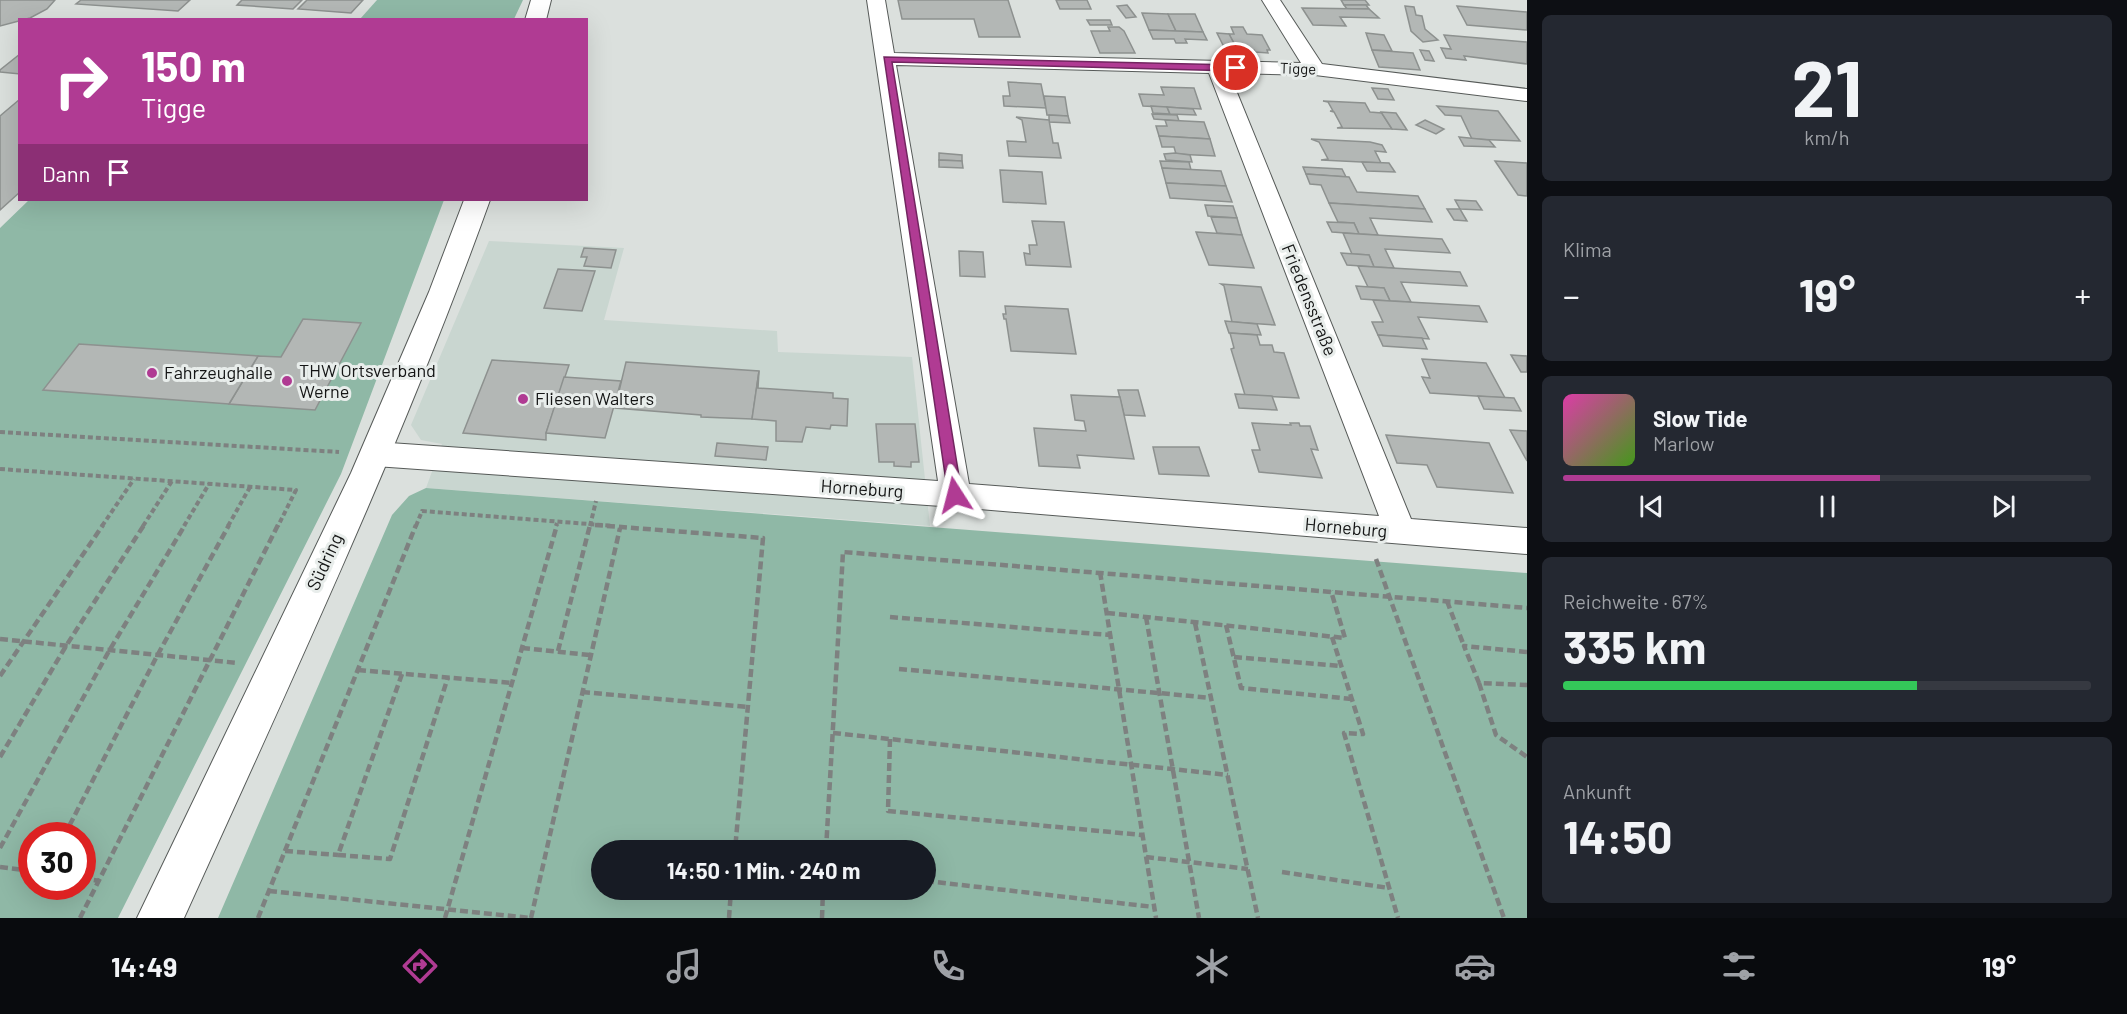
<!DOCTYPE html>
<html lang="de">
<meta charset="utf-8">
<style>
:root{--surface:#171b24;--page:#242831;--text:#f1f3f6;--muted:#9ea1a6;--line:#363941;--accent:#b03b93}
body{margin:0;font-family:Barlow,sans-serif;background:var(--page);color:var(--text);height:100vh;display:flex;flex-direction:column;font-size:22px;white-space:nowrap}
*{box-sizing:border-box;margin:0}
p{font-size:20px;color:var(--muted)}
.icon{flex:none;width:33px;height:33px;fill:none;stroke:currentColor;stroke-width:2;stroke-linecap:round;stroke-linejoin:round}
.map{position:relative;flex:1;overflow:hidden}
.drawer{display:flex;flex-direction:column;gap:15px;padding:15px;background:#0d0f14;width:600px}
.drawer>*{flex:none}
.top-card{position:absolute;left:18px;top:18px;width:570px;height:183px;border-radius:0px;box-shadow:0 6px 24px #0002;background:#b03b93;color:#fff;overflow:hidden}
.speed{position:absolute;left:18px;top:822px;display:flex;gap:12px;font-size:30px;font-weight:700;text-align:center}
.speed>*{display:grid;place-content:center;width:78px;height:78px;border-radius:50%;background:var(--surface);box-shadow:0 6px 24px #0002;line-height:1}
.speed .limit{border:9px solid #d22;background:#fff;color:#111}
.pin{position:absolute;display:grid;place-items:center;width:51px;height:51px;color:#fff;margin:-26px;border:3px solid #fff;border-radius:50%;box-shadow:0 2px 6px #0007}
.me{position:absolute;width:66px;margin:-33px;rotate:351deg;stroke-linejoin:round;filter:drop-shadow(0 0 4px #0008)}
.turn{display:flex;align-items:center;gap:21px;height:126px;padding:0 24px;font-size:27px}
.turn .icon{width:78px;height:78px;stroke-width:2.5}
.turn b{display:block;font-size:42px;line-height:51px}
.then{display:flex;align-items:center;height:57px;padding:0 24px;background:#0003;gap:12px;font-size:22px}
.big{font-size:45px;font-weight:700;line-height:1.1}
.drawer .card{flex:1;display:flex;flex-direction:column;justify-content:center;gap:9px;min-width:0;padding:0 21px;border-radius:9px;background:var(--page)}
.drawer .dial{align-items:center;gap:0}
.dial b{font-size:78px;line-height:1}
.song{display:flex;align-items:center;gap:18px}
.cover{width:72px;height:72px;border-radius:9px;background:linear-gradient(135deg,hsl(320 70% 55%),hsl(100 70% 35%))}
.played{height:6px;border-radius:3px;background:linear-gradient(90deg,var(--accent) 60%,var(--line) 60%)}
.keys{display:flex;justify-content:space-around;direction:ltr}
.heat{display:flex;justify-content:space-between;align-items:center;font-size:33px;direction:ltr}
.charge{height:9px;border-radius:4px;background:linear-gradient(90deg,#34c759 67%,var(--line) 0)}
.trip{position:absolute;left:591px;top:840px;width:345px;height:60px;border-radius:30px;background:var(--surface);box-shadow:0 6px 24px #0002;font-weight:700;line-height:60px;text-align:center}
.menu{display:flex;height:96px;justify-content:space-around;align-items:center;background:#090b0e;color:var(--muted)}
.menu .icon{width:42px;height:42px}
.menu .selected{color:var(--accent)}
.menu b{font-size:27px;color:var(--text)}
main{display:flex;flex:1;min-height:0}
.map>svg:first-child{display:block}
.built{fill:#c9d6d0}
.green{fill:#8fb8a6;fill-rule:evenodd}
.building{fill:#b3b7b5;stroke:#8d918f;stroke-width:1.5}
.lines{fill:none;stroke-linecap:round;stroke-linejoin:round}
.minor-casing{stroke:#565a58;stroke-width:2}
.tertiary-casing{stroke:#565a58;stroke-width:2}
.path-far1{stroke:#7e8180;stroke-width:4;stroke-dasharray:5 3;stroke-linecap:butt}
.path{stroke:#7e8180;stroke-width:4.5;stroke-dasharray:8 4;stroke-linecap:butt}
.minor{fill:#fff;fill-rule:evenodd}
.tertiary{fill:#fff;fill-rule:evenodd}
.route{fill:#b03b93;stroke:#722660;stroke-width:1.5}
.poi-dot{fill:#b03b93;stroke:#e8edeb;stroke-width:2}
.labels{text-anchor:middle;stroke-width:6;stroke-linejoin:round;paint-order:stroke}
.far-street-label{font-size:15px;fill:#141515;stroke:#e8edeb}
.street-label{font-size:18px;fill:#141515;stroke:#e8edeb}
.poi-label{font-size:18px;fill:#141515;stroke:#e8edeb;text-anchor:start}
</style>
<main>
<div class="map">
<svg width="1527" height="918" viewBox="0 0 1527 918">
<rect width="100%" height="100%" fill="#dbe0dd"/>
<polygon class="built" points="489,241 624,248 604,320 777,331 778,352 912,357 930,526 426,488 442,444 421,440 411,425"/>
<g class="green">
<polygon points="377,0 523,0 514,19 360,19"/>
<path d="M29 200H444L341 474 118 918H0V228ZM32 836H82V886H32Z"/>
<path d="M426 488 1527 573V918H218L392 515 409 496ZM602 850H926V890H602Z"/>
</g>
<g class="building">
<polygon points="0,0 55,0 47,9 30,18 0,26"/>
<polygon points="81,0 190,0 178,11 76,4"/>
<polygon points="242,0 302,0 293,9 237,5"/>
<polygon points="307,0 363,0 351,13 298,9"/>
<polygon points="898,0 1008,0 1020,37 979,37 974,19 902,19"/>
<polygon points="1056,0 1087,0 1091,9 1060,9"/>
<polygon points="1341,0 1365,0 1369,5 1344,5"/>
<polygon points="1127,5 1136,17 1126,18 1117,6"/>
<polygon points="1344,5 1366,5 1369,9 1347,9"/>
<polygon points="1405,6 1414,7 1416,15 1422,16 1425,29 1438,40 1423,42 1411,31"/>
<polygon points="1457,6 1527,12 1527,30 1467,25"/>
<polygon points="1302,8 1369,9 1379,18 1340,17 1346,26 1313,25"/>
<polygon points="1142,13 1168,14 1176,31 1149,30"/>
<polygon points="1168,14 1195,14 1203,32 1176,31"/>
<polygon points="1087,20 1110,20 1112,25 1090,25"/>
<polygon points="1108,27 1119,27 1124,31 1135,53 1100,53 1091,31 1110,31"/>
<polygon points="1231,27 1243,27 1247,34 1262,35 1270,50 1267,50 1268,53 1255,52 1254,50 1237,49 1229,34 1234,34"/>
<polygon points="1149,30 1203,32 1207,40 1185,39 1187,43 1176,43 1174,39 1153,39"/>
<polygon points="1217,33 1229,34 1237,49 1225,49"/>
<polygon points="1366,33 1384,35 1392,51 1372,50"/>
<polygon points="1444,35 1527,42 1527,64 1464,56 1466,60 1446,58 1441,48 1451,49"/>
<polygon points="1372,50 1413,53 1420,70 1379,67"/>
<polygon points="1420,50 1429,51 1434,61 1425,60"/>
<polygon points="20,54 20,74 0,72 0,70"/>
<polygon points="1008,82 1041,84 1046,108 1004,106 1003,96 1010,96"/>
<polygon points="1161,87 1194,88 1201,109 1143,106 1139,94 1164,95"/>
<polygon points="1372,88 1388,89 1394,100 1378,99"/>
<polygon points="1044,96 1065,97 1068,116 1047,115"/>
<polygon points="20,99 20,192 0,210 0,116"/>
<polygon points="1323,101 1365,103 1370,112 1382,113 1392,129 1337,128 1342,127 1334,112 1330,111 1333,111 1328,102"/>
<polygon points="1151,106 1167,107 1170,114 1153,113"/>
<polygon points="1437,106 1498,111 1520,141 1472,139 1461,116 1445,115"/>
<polygon points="1167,107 1193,109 1196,115 1170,114"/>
<polygon points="1381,112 1396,113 1407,130 1392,129"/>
<polygon points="1152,114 1177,115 1179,121 1154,119"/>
<polygon points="1049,115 1068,116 1070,123 1049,122"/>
<polygon points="1016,117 1049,120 1053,143 1058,143 1061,158 1009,156 1007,141 1026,142 1022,120"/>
<polygon points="1165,120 1204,122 1210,139 1159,136 1156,126 1167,126"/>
<polygon points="1425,120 1444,129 1436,134 1416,125"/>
<polygon points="1159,136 1210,139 1215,156 1176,154 1174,147 1162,147"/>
<polygon points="1459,137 1489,140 1495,147 1464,146"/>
<polygon points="1311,139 1370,142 1382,145 1386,152 1375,151 1381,163 1321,160 1328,159 1319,142"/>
<polygon points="939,153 962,155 962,161 939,160"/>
<polygon points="1175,153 1190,155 1192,162 1166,160 1164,154"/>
<polygon points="939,160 962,161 963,168 939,167"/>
<polygon points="1160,161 1189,162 1191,170 1162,168"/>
<polygon points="1495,161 1527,163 1527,196 1518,195"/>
<polygon points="1362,162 1389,163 1395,172 1367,171"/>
<polygon points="1303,167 1342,169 1346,177 1306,174"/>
<polygon points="1162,168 1221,171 1226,186 1166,183"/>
<polygon points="1000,170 1042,172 1046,204 1003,202"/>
<polygon points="1306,174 1349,177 1357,192 1418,196 1425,209 1329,203 1321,185 1310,184"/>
<polygon points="1166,183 1226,186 1232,202 1170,198"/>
<polygon points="1455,200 1476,201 1482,210 1460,209"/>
<polygon points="1329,203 1425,209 1432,222 1370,218 1378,235 1359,234 1354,223 1338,222"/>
<polygon points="1205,205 1233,206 1237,218 1208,216"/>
<polygon points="1447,209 1460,209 1467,221 1454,220"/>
<polygon points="1211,217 1237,218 1242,235 1217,233"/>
<polygon points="1032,221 1064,222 1071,267 1026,265 1024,253 1030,254 1029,245 1037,245"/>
<polygon points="1327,222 1354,223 1359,234 1332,232"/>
<polygon points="1196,232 1242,235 1254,268 1209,265"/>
<polygon points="1343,233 1442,239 1450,253 1385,249 1394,268 1374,267 1369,255 1352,254"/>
<polygon points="584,248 616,250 611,268 584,266 587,257 581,257"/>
<polygon points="959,251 983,252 985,277 960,276"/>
<polygon points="1341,253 1369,255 1374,267 1347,265"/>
<polygon points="1358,266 1460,272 1467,286 1401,282 1411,302 1390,301 1384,288 1368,287"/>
<polygon points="558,269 595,271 582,311 544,308"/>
<polygon points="1221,284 1261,287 1275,325 1232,322 1224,286"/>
<polygon points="1356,286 1384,288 1390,301 1361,299"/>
<polygon points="1373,300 1479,306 1487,322 1418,317 1429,339 1378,335 1372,322 1383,322"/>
<polygon points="1005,306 1068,309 1076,354 1011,351 1006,319 1004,319 1003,314 1006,314"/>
<polygon points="303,319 361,323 315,410 229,404 258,356 281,357"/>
<polygon points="1225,321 1257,324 1261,335 1229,333"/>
<polygon points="1230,333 1257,335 1260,345 1272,345 1274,352 1284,353 1299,398 1245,395 1231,349 1234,348"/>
<polygon points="1378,335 1422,338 1427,349 1383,346"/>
<polygon points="79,344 258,356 229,404 43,390"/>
<polygon points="1511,355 1527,356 1527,372 1521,372"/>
<polygon points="1422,359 1486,363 1505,398 1430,393 1422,377 1430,378"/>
<polygon points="492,360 569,365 546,433 546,440 463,433"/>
<polygon points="626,362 759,371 752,419 701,417 701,415 615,408"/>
<polygon points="759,371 758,388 833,393 833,398 848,399 847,426 831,425 830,429 806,427 802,442 776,441 776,421 752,419"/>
<polygon points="564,377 621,381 605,438 546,433"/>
<polygon points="1118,390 1138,390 1145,416 1124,415"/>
<polygon points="1235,394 1272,396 1277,410 1239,408"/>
<polygon points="1071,395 1120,397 1134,459 1077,455 1080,468 1039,466 1034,428 1086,431 1084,421 1075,420"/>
<polygon points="1478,396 1514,398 1521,411 1484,409"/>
<polygon points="1252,423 1291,425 1290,423 1299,423 1300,426 1310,426 1318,450 1311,449 1322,478 1259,472 1252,450 1260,450"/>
<polygon points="876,424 915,424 919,462 911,462 911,467 894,466 894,462 879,462"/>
<polygon points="1510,430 1527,431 1527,461"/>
<polygon points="1386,435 1489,443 1513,493 1437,487 1427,465 1397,463"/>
<polygon points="717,443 768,447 766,460 715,456"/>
<polygon points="1153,447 1199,447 1209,476 1159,474"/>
</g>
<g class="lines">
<defs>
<path id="minor" d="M867 0H885L894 53 1301 63 1262 0H1280L1322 64 1527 89V101L1315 75 1229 73 1411 519 1527 528V554L955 507 375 466 364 462 360 454 364 446 375 442 938 481ZM896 65 1209 73 1379 516 969 484Z"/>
<g id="tertiary">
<polygon points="531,0 551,0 546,20 525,20"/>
<path d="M464 200H490C402 445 291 681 184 918H137L351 473 429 292Z"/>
</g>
</defs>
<use href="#minor" class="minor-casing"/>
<use href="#tertiary" class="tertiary-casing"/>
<g class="path-far1">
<polyline points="0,432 339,452"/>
<polyline points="0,469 296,490 278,526"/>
<polyline points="102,526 134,479"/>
<polyline points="143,526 172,481"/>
<polyline points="184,526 209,484"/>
<polyline points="228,526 250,487"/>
<polyline points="416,526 422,511 614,526"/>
<polyline points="556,526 557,523"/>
<polyline points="590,526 596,501"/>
</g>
<g class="path">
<polyline points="595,525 763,538 735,850"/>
<polyline points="1376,559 1504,918"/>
<polyline points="1100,572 1156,918"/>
<polyline points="1447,601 1464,646"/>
<polyline points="1107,613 1345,638 1331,591"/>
<polyline points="890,617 1110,635"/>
<polyline points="1146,617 1199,918"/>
<polyline points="1195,623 1258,918"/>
<polyline points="1226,625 1241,688 1352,699"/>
<polyline points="1332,637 1363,734 1344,733 1398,918"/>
<polyline points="0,639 238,663"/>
<polyline points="522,648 590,655"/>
<polyline points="558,651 590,525"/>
<polyline points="1527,652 1464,646 1479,683 1527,685"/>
<polyline points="1234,657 1341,666"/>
<polyline points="899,669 1212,698"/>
<polyline points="358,670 512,683"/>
<polyline points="402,674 338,855 390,859 448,677"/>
<polyline points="0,676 103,525"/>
<polyline points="1479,683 1496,735 1527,757"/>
<polyline points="582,692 748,707"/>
<polyline points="833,733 1228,775"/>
<polyline points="890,739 888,811 1142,835"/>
<polyline points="0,757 66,646 144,525"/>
<polyline points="64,836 157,656 229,525"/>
<polyline points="0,848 109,651 185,525"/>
<polyline points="826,850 843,552 1527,608"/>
<polyline points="285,851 338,855"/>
<polyline points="1146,857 1248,869"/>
<polyline points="0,867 32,871"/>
<polyline points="1282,872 1389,888"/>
<polyline points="82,878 99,881"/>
<polyline points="926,881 1154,907"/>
<polyline points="269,891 531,918"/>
<polyline points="80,918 278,525"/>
<polyline points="258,918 416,525"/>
<polyline points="445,918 557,525"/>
<polyline points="531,918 620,528"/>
<polyline points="729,918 731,890"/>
<polyline points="822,918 823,890"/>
</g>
<use href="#minor" class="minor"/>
<use href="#tertiary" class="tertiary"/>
</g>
<polygon class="route" points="884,57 1236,65 1241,68 1236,71 892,62 962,495 955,501 948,495"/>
<g class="poi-dot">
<circle cx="152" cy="373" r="6"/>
<circle cx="287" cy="381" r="6"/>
<circle cx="523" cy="399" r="6"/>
</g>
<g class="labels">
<g class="far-street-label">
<text transform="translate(1298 69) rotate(2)" y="5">Tigge</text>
</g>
<g class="street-label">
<text transform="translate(1309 300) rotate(68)" y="6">Friedensstraße</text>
<text transform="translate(862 489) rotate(4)" y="6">Horneburg</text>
<text transform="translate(1346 528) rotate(5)" y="6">Horneburg</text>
<text transform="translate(325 562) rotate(-65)" y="6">Südring</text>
</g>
<g class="poi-label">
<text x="299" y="377">THW Ortsverband<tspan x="299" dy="21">Werne</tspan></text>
<text x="164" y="379">Fahrzeughalle</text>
<text x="535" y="405">Fliesen Walters</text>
</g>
</g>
</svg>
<div class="speed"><div class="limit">30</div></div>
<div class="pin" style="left:1236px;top:68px;background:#d93025"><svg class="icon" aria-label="arrive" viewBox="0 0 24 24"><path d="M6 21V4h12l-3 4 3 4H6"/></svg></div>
<svg class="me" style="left:955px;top:495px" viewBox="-20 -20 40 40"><path d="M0-17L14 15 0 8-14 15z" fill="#b03b93" stroke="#fff" stroke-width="4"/></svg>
<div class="trip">14:50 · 1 Min. · 240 m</div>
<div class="top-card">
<div class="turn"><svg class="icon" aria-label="right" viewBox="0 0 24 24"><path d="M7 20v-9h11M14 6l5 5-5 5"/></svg><div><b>150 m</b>Tigge</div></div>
<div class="then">Dann<svg class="icon" aria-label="arrive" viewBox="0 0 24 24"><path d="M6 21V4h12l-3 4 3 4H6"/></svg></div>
</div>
</div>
<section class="drawer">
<div class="card dial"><b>21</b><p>km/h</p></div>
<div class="card"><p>Klima</p>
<div class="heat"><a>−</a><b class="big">19°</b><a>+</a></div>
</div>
<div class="card">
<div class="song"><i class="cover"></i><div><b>Slow Tide</b><p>Marlow</p></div></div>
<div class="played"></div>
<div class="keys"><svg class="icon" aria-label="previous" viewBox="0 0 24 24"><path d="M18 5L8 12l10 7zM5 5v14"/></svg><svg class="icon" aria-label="pause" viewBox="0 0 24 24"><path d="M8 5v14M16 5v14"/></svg><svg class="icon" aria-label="next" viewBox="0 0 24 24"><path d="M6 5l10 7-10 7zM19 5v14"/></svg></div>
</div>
<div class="card"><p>Reichweite · 67%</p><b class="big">335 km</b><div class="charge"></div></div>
<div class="card"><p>Ankunft</p><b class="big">14:50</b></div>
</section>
</main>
<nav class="menu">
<b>14:49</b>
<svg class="icon selected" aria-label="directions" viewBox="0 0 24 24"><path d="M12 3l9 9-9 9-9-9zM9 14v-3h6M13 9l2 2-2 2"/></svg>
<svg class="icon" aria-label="music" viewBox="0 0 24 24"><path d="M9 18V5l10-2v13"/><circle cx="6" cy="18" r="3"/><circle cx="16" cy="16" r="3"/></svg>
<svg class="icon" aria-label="phone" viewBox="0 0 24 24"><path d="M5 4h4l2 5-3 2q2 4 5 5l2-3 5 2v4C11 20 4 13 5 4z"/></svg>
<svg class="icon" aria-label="climate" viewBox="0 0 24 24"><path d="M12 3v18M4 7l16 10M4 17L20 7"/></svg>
<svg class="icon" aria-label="car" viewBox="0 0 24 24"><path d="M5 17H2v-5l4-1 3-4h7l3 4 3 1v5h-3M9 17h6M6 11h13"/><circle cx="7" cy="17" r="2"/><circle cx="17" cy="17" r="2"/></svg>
<svg class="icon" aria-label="filters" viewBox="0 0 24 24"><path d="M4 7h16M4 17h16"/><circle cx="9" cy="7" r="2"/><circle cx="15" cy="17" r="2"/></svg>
<b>19°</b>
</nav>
